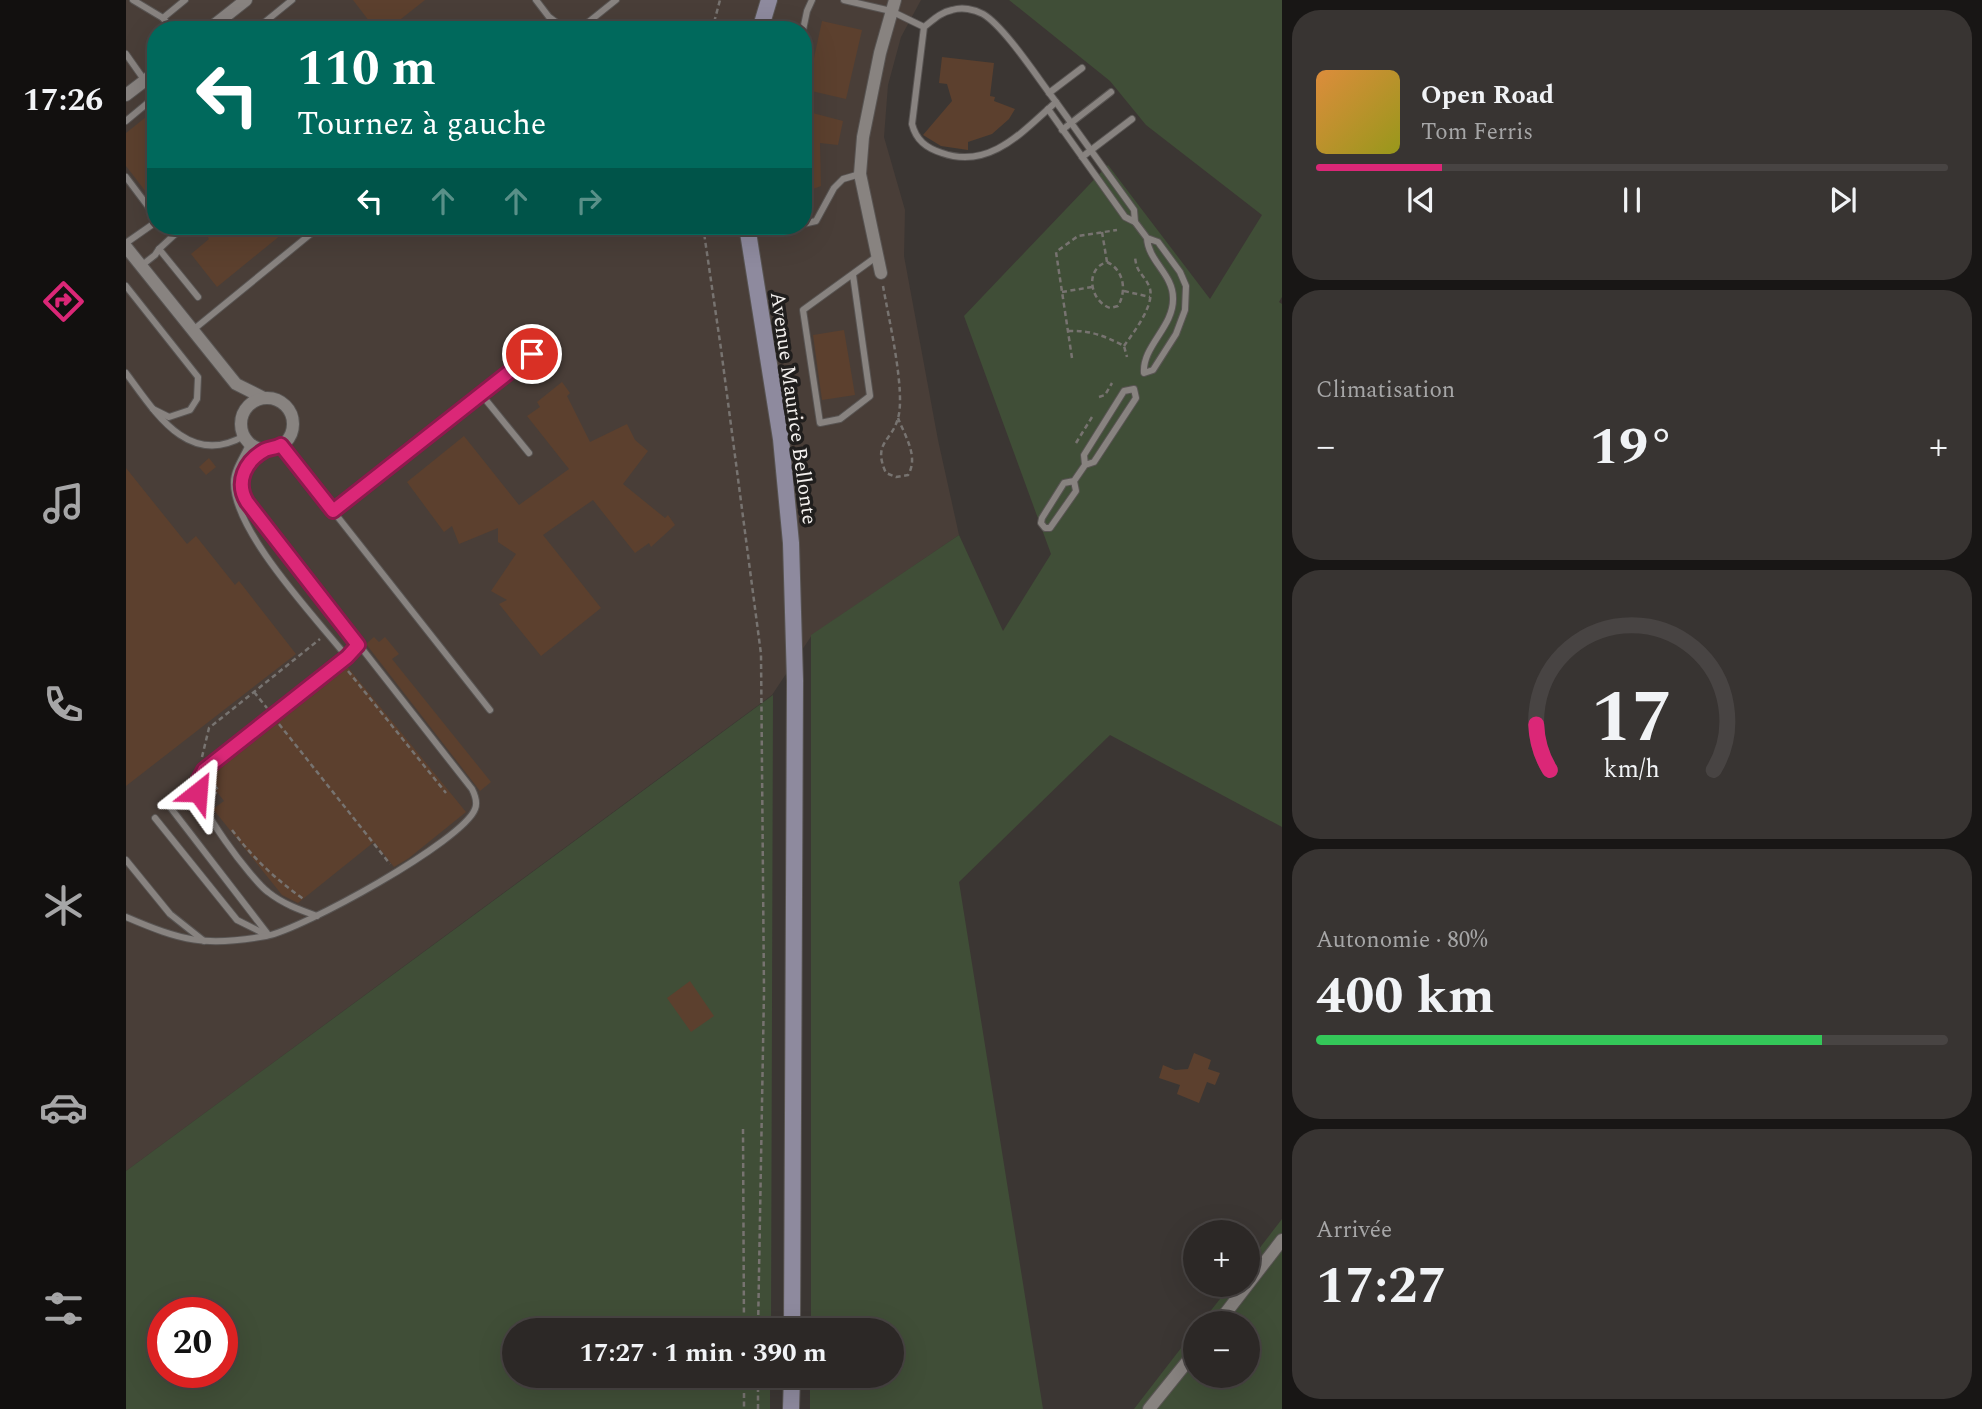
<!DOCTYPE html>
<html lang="fr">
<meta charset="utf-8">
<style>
:root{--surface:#2c2826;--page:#383432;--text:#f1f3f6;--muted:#a6a6a7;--line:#484443;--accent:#db2777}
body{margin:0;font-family:Spectral,serif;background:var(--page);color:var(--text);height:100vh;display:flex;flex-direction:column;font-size:26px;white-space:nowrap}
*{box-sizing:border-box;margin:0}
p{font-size:23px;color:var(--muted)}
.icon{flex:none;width:38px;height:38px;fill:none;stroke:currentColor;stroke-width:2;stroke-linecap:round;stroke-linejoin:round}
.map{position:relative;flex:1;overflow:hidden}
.side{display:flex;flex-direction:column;gap:10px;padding:10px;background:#181615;width:700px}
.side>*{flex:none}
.guide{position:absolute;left:21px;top:21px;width:665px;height:214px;border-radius:28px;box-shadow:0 7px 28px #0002,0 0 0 2px var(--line);background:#00695c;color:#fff;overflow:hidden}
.tools{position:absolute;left:1057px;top:1220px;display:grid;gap:14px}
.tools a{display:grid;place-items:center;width:77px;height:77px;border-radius:50%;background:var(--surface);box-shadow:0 7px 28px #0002,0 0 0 2px var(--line);font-size:35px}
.speed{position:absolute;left:21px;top:1297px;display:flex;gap:14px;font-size:35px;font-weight:700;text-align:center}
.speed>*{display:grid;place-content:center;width:91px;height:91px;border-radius:50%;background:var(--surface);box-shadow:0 7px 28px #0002,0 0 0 2px var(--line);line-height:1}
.speed .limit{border:10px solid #d22;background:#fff;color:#111}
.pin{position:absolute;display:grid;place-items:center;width:60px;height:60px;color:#fff;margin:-30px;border:4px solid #fff;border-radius:50%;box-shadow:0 2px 7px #0007}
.me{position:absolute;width:77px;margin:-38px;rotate:28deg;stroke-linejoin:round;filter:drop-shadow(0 0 5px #0008)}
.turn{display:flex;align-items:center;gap:24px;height:147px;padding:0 35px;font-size:32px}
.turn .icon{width:91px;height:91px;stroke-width:2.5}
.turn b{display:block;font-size:49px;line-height:60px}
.lanes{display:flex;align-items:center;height:66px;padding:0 35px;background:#0003;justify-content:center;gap:35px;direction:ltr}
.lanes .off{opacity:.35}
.big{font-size:52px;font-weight:700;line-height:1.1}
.side .tile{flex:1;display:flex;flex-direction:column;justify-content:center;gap:10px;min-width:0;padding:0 24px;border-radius:28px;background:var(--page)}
.side .dial{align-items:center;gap:0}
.dial svg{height:182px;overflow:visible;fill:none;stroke:var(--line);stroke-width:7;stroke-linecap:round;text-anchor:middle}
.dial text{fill:var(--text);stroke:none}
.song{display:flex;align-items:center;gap:21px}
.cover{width:84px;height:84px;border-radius:10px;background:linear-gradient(135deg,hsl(30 70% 55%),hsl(60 70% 35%))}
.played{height:7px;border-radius:4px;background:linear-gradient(90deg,var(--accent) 20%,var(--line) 20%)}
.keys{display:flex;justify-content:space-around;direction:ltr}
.heat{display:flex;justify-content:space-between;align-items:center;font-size:38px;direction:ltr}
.charge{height:10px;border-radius:5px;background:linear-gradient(90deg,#34c759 80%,var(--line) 0)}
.trip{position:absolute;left:376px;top:1318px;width:402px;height:70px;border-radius:35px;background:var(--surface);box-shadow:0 7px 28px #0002,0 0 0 2px var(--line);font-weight:700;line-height:70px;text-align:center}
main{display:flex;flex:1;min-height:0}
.tab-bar{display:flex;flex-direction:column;width:126px;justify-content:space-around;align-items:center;background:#12100f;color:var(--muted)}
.tab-bar .icon{width:49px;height:49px}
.tab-bar .selected{color:var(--accent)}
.tab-bar b{font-size:32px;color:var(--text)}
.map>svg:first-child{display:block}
.built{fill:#493e38;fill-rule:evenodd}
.green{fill:#404e37;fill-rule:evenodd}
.building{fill:#5c402e}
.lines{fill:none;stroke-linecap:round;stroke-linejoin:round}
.lane-casing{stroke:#585452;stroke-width:8}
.street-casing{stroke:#585452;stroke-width:14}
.secondary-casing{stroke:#585452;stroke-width:18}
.path{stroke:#777370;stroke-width:2.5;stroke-dasharray:5 3.5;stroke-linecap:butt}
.lane{stroke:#888380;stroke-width:6}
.street{stroke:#888380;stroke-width:12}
.secondary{stroke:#8e8a9e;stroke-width:16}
.route-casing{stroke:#8e194d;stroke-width:18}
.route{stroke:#db2777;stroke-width:12}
.labels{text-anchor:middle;stroke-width:7;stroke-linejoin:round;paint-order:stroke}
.street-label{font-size:21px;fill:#f3f0ee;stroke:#201e1d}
</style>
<main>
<nav class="tab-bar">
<b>17:26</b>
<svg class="icon selected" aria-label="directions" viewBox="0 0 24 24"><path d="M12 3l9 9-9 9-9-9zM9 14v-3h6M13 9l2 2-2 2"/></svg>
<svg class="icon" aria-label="music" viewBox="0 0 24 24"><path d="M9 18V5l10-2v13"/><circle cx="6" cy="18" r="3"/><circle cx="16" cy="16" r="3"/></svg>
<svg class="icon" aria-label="phone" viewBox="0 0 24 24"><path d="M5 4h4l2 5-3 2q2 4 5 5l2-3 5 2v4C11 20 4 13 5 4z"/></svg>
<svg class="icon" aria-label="climate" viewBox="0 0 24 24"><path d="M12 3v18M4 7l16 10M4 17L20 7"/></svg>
<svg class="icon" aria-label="car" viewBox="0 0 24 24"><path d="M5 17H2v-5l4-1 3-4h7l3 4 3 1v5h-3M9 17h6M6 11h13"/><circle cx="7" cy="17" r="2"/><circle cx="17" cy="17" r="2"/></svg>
<svg class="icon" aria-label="filters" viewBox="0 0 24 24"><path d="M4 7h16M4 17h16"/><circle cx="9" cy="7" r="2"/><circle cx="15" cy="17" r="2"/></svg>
</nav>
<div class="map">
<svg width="1156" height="1409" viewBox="0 0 1156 1409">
<rect width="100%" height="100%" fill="#3b3633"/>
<path class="built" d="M0 0H795L775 37 762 85 758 137 779 210 778 256 812 440 833 535 686 635 646 695 0 1171ZM30 30H677V226H30Z"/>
<g class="green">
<polygon points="883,0 1156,0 1156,297 1153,302 1156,304 1156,827 984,735 833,882 917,1409 684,1409 684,1376 766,1376 766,1330 685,1330 685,635 833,535 877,631 925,554 838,316 982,165 1084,299 1136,215 1020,125 984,81"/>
<path d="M647 695 645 1330H388V1376H644V1409H0V1171ZM37 1312H96V1372H37Z"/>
<polygon points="1156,1219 1156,1409 1008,1409 1069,1330 1069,1376 1122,1376 1122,1323 1075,1323 1105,1285 1122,1284 1122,1263"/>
</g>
<g class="building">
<polygon points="227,0 299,0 261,30 250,30"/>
<polygon points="696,21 736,30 720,99 681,90"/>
<polygon points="816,57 868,63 864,96 869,97 868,101 889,109 883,119 866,134 842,142 842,150 815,146 797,135 826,101 821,84 813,83"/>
<polygon points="30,109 30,205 0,166 0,133"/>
<polygon points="679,111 717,121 712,145 694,143 695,186 679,192 677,136"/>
<polygon points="73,226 166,226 91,287 65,254 83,239"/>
<polygon points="718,330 729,395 696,400 687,335"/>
<polygon points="436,382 444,393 441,396 464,442 501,424 509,440 522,451 497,484 539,518 542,515 549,525 525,547 523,543 509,553 467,500 417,535 475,608 415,656 373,604 381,600 365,591 390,554 372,542 372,528 333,544 326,526 318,532 281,482 338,436 393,505 443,469 401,416 414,407 411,402"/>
<polygon points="83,458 90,467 80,475 73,467"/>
<polygon points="0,468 61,544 70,536 109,585 113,581 170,654 0,786"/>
<polygon points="248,637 253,642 259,637 273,654 266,659 365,782 354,791 240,644"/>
<polygon points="220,665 340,812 283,858 268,867 248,842 172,903 156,895 87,809 98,801 80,778"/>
<polygon points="564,981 588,1016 565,1032 541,998"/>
<polygon points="1068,1053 1085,1060 1082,1069 1094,1073 1089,1085 1081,1082 1073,1103 1051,1094 1054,1085 1033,1078 1037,1065 1049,1070 1062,1069"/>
</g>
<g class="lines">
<defs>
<g id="lane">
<polyline points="7,0 37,18"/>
<polyline points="410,0 423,17 439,29 455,28 490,0"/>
<path d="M718 0 765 11 798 27 786 124C790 140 800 148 816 153 864 170 897 131 930 102 913 80 879 27 857 14 848 9 836 7 826 10 815 12 807 20 798 27"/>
<polyline points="46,30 37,18 59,0"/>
<polyline points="129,30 166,0"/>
<polyline points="677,30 681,11 686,0"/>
<polyline points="0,54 19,81"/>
<polyline points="923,93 956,68"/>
<polyline points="922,109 999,217 1009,222 1008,210 930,102"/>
<polyline points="0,121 30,96"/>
<polyline points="936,130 985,92"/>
<polyline points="956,157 1006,119"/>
<polyline points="0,177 30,217"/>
<path d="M1009 222 1021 238 1032 242 1054 272 1060 286 1059 310 1050 334 1027 370 1018 373C1016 346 1048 327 1047 298 1047 274 1022 261 1021 238"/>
<polyline points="677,224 690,221 708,188 717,179 734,174"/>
<polyline points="58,226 33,249 72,297"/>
<polyline points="0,243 30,222"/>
<polyline points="15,266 29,255 33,249"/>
<polyline points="727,275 744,396 714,419 694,423 677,310 750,257"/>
<polyline points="0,286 72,377 71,399 64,410 43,417 27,409"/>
<polyline points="67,330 187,232"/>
<path d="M0 373C29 412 62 468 118 436"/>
<polyline points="355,394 403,453"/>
<path d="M124 442C119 455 108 469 108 482 107 531 190 618 221 657"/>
<polyline points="155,445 364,710"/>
<polyline points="948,481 938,483 916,518 915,523 919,528 924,528 950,491 948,481 959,465 968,462 1010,398 1008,389 998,391 958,455 959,465"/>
<polyline points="207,511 406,354"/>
<polyline points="44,807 141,933"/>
<polyline points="29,818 111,920 141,935"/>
<polyline points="0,860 44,914 78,941"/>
<path d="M191 916C174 910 157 904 142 892 126 880 68 804 71 784 71 780 76 774 78 770L221 657 232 645"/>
<path d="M0 917C56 941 79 947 140 936 175 930 337 841 349 809 352 802 349 795 346 789L121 502C107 478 123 464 140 449"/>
</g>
<g id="street">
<polyline points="82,30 120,0"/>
<polyline points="0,95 30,72"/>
<polyline points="0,247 110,384 138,398"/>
<polyline points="755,273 734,174 737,137 754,53 769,0"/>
<circle cx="141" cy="424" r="26"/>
<polyline points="1092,1323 1156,1240"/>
<polyline points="1023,1409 1069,1352"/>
</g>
<g id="secondary">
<polyline points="634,30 643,0"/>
<polyline points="621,226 655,439 665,543 669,681 666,1330"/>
<polyline points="665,1409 666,1376"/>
</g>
</defs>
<use href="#lane" class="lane-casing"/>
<use href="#street" class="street-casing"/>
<use href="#secondary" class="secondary-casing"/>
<g class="path">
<polyline points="586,30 594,0"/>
<polyline points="577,226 595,349 635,654 638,991 632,1330"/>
<polyline points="976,232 981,262"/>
<path d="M981 262C998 270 1001 291 992 306L984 308C964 301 958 269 981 262Z"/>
<path d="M757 286C762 315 780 392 772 418 766 442 746 442 760 473L770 477 782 475C793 457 779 436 772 418"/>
<polyline points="998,291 1024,297"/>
<polyline points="936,292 966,287"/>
<path d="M942 331C964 330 979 336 998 346L1001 357"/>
<path d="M998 346C1007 333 1031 303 1023 286 1017 273 1010 273 1009 256"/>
<polyline points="946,358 930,252 952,236 991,230"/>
<polyline points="973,397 979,395 986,383"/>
<polyline points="950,443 966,417 965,414"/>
<polyline points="222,671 320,793"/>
<polyline points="128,692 141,708"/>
<polyline points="153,724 264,864"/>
<polyline points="76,757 83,728 194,639"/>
<polyline points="84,778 92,790 86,798"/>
<path d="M106 830C127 858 150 880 179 900"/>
<polyline points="617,1129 618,1330"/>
<polyline points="618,1376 618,1409"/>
<polyline points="632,1409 632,1376"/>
</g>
<use href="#lane" class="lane"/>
<use href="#street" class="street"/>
<use href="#secondary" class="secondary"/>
</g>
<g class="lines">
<defs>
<path id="route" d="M72 792 71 783 78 770 221 657 232 645 121 502C109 482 119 461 139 450 143 448 150 448 155 445L207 511 406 354"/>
</defs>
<use href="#route" class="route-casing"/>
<use href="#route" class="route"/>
</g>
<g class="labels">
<g class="street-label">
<text transform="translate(668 408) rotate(82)" y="7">Avenue Maurice Bellonte</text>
</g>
</g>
</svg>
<div class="tools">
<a>+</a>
<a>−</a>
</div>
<div class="speed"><div class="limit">20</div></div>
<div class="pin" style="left:406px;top:354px;background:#d93025"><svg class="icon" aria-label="arrive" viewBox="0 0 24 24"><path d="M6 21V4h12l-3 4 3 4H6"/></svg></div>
<svg class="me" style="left:72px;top:792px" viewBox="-20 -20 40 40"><path d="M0-17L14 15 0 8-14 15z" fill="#db2777" stroke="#fff" stroke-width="4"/></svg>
<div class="trip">17:27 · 1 min · 390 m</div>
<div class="guide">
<div class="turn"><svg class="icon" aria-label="left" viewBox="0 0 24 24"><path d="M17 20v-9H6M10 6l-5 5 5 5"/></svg><div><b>110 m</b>Tournez à gauche</div></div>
<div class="lanes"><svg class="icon" aria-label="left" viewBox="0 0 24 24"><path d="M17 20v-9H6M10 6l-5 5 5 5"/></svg><svg class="icon off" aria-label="ahead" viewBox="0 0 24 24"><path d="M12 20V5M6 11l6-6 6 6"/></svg><svg class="icon off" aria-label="ahead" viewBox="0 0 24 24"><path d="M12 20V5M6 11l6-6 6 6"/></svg><svg class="icon off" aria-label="right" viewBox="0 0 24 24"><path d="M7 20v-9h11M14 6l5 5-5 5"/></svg></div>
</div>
</div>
<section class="side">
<div class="tile">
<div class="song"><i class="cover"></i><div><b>Open Road</b><p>Tom Ferris</p></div></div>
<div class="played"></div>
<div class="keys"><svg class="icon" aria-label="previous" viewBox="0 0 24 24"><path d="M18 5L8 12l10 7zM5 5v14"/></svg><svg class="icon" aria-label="pause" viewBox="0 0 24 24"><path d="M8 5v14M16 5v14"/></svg><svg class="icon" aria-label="next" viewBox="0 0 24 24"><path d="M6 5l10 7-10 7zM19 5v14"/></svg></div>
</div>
<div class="tile"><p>Climatisation</p>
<div class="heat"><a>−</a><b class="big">19°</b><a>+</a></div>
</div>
<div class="tile dial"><svg viewBox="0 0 100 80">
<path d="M14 69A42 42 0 1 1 86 69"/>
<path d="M14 69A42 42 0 0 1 8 49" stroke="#db2777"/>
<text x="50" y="56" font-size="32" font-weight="700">17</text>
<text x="50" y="72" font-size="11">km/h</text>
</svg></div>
<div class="tile"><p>Autonomie · 80%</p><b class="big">400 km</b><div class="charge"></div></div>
<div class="tile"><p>Arrivée</p><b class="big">17:27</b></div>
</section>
</main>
